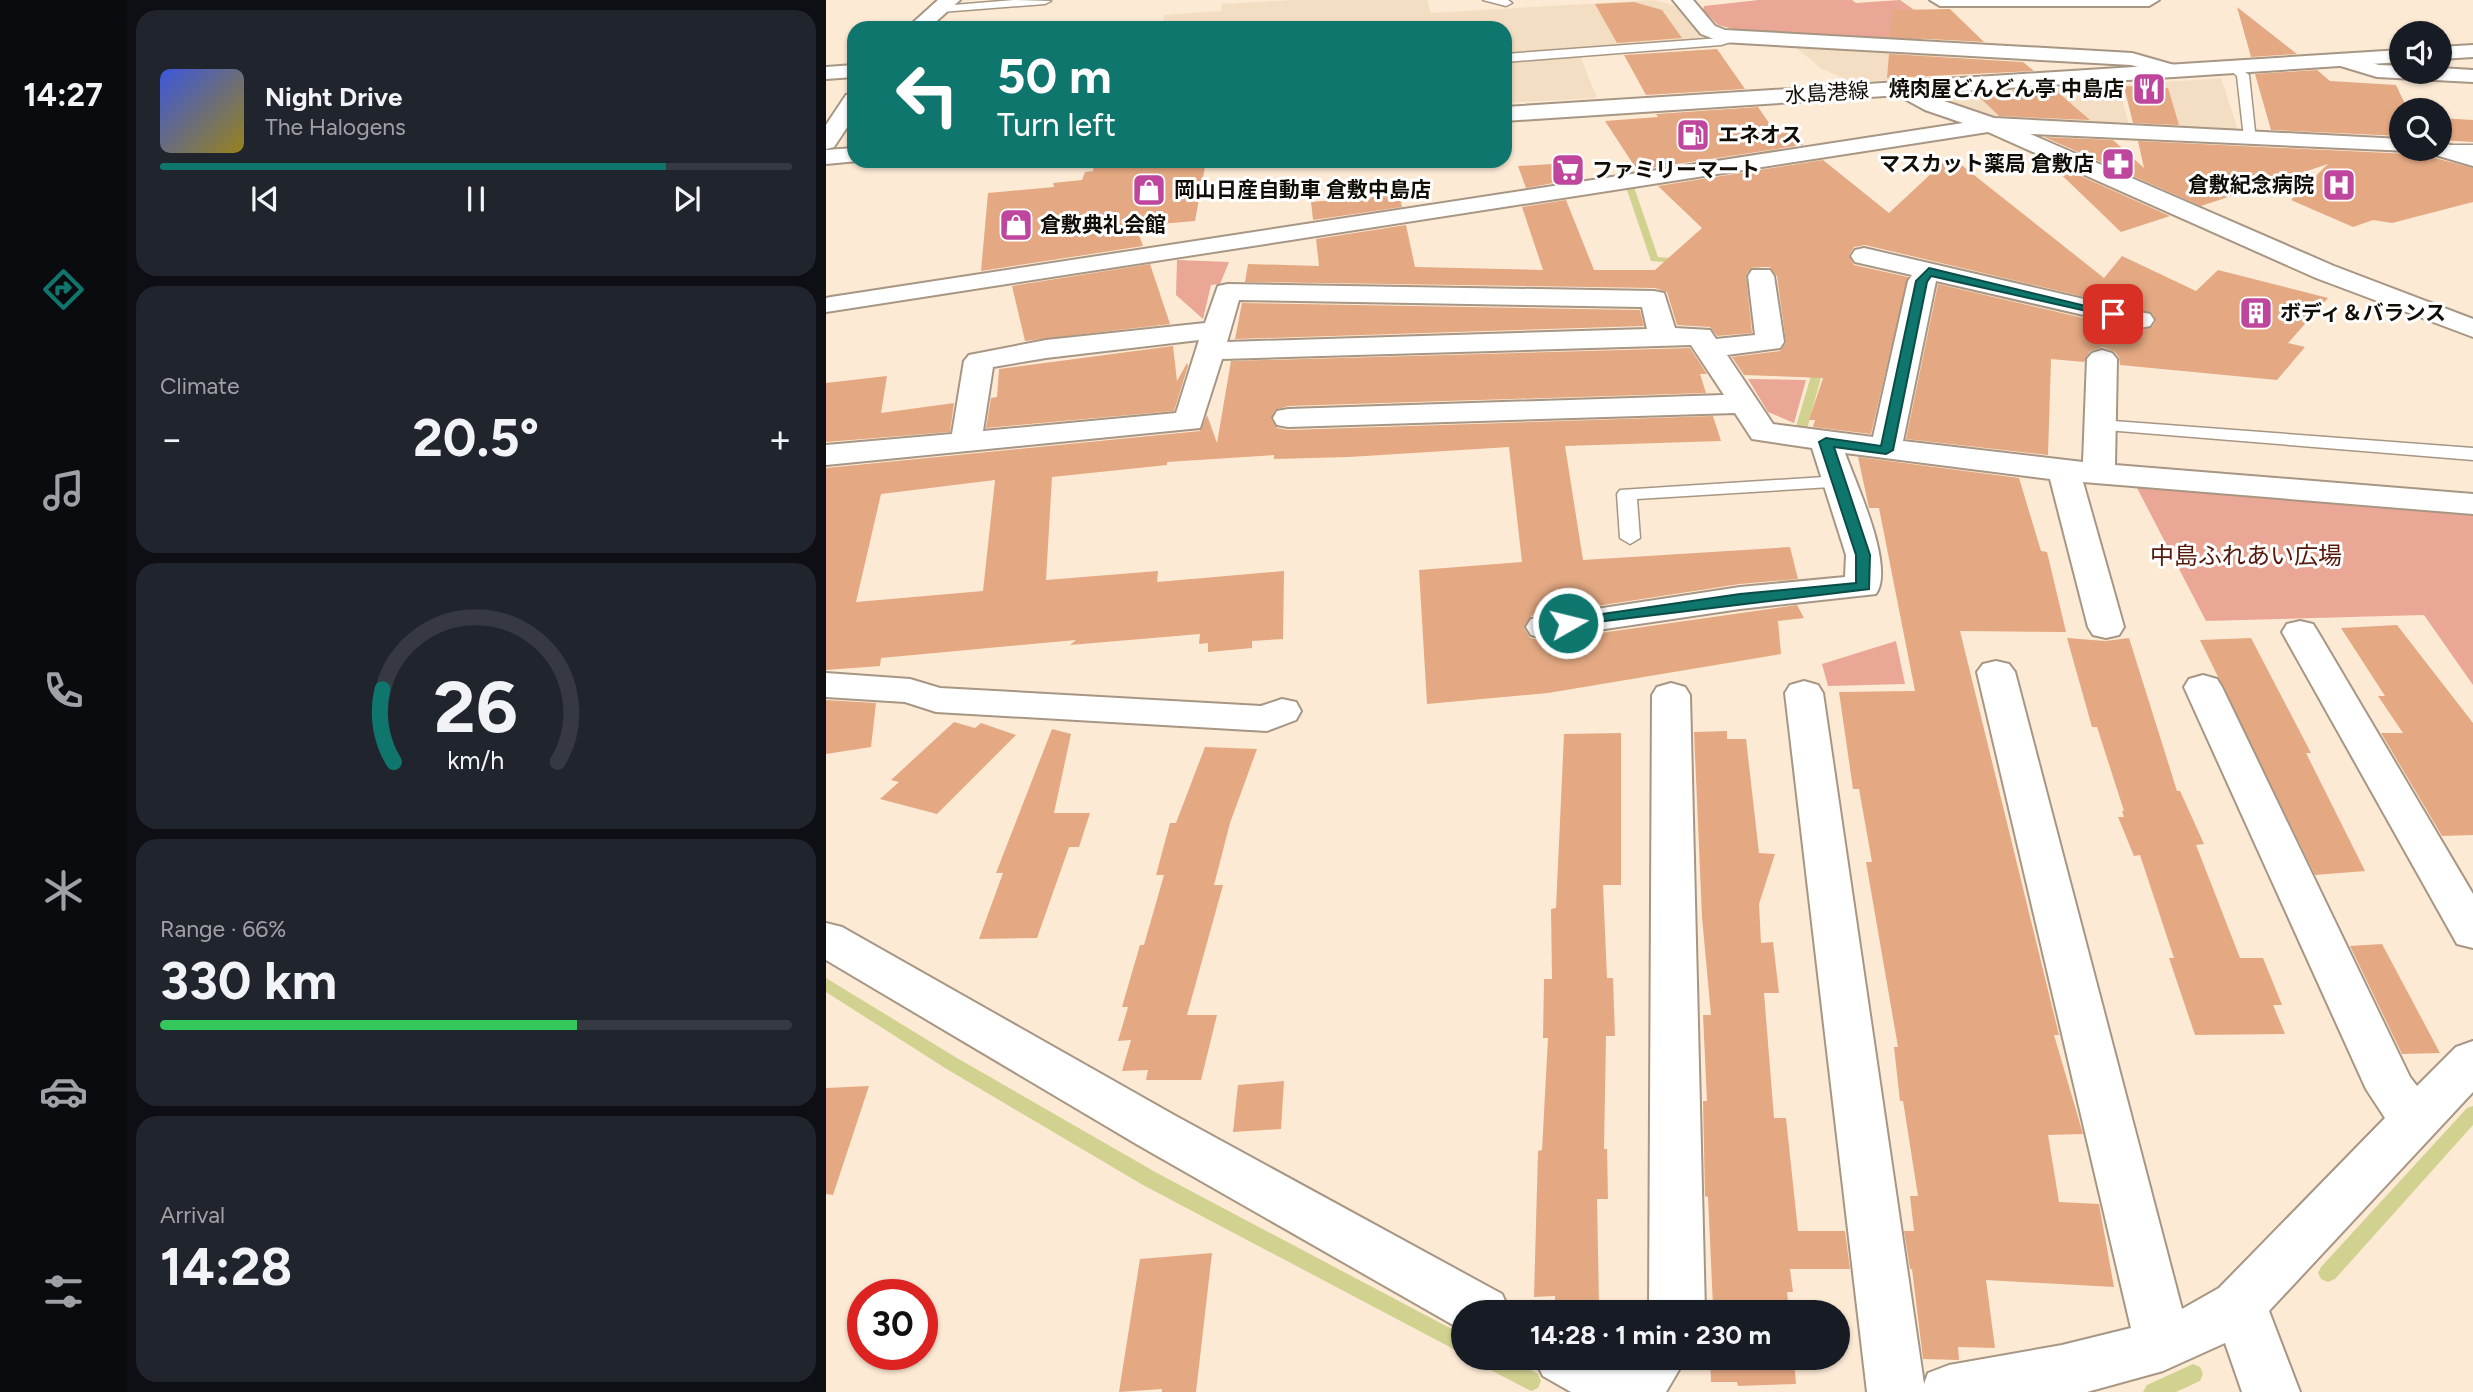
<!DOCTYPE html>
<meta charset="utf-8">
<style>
:root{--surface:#171b24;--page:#20242c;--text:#f1f3f6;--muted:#9ea1a6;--line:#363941;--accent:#0f766e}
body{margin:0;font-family:Figtree,"Noto Sans JP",sans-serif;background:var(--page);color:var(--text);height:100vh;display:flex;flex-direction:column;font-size:26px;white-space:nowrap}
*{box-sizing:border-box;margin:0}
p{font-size:23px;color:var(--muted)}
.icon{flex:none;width:38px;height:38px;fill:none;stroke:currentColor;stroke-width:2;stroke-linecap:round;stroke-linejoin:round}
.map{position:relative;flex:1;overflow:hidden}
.side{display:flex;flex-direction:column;gap:10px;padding:10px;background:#0d0f14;width:700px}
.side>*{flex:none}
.banner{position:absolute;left:21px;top:21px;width:665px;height:147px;border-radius:21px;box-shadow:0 2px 5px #0004;background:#0f766e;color:#fff;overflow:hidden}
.controls{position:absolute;left:1563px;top:21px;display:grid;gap:14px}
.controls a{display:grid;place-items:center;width:63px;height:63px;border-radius:50%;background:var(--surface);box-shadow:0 2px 5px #0004;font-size:35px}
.speed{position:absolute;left:21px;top:1279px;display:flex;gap:14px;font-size:35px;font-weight:700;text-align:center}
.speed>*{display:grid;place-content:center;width:91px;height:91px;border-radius:50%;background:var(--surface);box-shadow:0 2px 5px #0004;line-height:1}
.speed .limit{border:10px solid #d22;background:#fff;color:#111}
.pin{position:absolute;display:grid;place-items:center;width:60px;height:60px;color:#fff;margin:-30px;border-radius:14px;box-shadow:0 4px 10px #0006}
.me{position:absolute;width:77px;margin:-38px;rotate:82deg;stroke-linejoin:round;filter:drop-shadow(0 0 5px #0008)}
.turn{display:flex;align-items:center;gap:24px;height:147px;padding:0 35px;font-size:32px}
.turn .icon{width:91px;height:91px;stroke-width:2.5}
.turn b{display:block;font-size:49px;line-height:60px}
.big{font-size:52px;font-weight:700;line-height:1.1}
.side .card{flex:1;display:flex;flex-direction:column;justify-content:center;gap:10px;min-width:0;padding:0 24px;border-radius:21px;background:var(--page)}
.side .dial{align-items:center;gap:0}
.dial svg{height:182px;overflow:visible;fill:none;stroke:var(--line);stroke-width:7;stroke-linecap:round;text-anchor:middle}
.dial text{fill:var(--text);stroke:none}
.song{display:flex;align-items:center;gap:21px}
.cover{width:84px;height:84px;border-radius:10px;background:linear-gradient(135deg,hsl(230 70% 55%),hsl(50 70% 35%))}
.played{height:7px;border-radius:4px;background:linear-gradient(90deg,var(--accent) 80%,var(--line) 80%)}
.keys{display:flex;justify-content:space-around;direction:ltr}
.heat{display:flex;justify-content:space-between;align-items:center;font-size:38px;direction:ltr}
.charge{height:10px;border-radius:5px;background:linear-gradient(90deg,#34c759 66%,var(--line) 0)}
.trip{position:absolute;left:625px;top:1300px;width:399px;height:70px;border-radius:35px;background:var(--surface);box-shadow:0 2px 5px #0004;font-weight:700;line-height:70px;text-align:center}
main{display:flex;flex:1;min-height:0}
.menu{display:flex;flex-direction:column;width:126px;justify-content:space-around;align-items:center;background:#090b0e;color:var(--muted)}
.menu .icon{width:49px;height:49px}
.menu .selected{color:var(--accent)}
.menu b{font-size:32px;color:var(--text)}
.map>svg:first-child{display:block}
.built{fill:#f4dec3}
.green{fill:#eaa796}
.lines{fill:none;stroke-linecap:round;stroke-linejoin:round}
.stream{fill:#d1d290;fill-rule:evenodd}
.building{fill:#e4a983;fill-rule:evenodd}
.lane-casing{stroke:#a79683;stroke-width:3}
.street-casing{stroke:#a79683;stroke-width:4}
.secondary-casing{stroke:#a79683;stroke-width:4}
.lane{fill:#fff;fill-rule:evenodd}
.street{fill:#fff;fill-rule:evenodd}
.secondary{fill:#fff;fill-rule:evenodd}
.route{fill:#0f766e;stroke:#0a4d48;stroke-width:2}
.labels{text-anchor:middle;stroke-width:6;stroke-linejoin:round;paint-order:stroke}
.far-poi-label{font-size:21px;font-weight:bold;fill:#120d06;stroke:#fff;text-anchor:start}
.far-street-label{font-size:21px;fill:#120d06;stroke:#fff}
.park-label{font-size:24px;fill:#56190a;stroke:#fff}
</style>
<main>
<nav class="menu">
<b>14:27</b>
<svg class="icon selected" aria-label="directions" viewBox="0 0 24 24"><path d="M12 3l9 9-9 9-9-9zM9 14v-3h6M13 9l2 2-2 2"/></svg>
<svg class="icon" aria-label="music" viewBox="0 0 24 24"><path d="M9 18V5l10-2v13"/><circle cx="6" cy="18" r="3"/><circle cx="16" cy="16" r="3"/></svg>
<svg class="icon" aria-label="phone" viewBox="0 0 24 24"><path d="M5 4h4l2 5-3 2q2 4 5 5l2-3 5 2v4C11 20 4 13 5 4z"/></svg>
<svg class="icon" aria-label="climate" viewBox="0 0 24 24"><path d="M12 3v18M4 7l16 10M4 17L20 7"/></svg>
<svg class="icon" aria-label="car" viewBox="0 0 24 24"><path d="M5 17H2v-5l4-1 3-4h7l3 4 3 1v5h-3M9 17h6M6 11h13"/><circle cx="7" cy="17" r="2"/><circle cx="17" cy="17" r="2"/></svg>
<svg class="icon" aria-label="filters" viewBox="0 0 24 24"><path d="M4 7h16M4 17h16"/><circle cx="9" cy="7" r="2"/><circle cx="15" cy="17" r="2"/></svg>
</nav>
<section class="side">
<div class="card">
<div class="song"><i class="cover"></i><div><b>Night Drive</b><p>The Halogens</p></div></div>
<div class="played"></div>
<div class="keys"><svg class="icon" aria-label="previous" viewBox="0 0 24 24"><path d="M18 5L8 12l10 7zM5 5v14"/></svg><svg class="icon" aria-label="pause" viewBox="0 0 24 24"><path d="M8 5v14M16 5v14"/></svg><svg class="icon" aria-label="next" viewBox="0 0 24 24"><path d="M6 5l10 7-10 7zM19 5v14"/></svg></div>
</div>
<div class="card"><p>Climate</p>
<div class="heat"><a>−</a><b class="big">20.5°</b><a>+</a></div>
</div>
<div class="card dial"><svg viewBox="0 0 100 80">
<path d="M14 69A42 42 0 1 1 86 69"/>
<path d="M14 69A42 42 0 0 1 9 37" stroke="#0f766e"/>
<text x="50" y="56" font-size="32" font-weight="700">26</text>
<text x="50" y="72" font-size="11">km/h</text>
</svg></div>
<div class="card"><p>Range · 66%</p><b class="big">330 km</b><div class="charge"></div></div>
<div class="card"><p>Arrival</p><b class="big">14:28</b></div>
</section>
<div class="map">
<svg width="1647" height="1392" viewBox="0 0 1647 1392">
<rect width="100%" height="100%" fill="#fcead5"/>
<g class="built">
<polygon points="467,0 601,0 605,13 828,0 854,7 884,47 754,56 771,98 679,103 679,28 244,28 337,22 338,15 395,11 396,4"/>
<polygon points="962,41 1116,49 1117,77 1026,82 996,69"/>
<polygon points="1395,78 1412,130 1308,125 1296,85"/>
<polygon points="1292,84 1303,124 1141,116 1096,97"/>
</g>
<g class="green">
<polygon points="933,0 1026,0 1030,3 1074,0 1091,12 1097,38 1086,42 923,33 892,25 877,10 878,6"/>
<polygon points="351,260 403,262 394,284 385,285 377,319 350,295"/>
<polygon points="922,379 980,380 968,423 942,412"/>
<polygon points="1326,482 1647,515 1647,685 1598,615 1380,621 1310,486"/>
<polygon points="1070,641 1079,684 1002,686 996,664"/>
</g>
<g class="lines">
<g class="stream">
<polygon points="804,184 808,187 832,257 859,259 864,262 862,264 825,261 800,187"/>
<polygon points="907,264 967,272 972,275 967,278 904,269 902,267"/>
<polygon points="995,356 1000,359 980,433 978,435 970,435 968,433 990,359"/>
<polygon points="0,978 131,1058 331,1173 637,1335 637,1354 317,1185 119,1068 0,992"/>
<polygon points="1647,1106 1647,1125 1509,1279 1502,1282 1495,1279 1492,1273 1495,1267 1641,1108"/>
<polygon points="652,1358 682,1358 712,1374 715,1381 712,1388 705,1391 655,1365"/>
<polygon points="1367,1364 1374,1367 1377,1374 1374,1381 1350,1392 1317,1392 1321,1385"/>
</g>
</g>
<g class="building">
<polygon points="808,2 836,10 856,38 791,43 769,4"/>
<polygon points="1411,7 1471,54 1425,57"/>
<polygon points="1124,9 1158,42 1064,37 1067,10"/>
<polygon points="891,49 919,89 820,95 798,55"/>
<polygon points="1063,54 1197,62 1208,71 1061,78"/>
<polygon points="1491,70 1504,81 1570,85 1582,110 1575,110 1575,136 1445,130 1429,74"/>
<polygon points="1298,86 1342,88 1353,125 1307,123"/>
<polygon points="1227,88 1264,120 1173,116 1149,93"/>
<polygon points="932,107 950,133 961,132 977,145 811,170 779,121 832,117 830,114"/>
<polygon points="1614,118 1647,120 1647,142 1614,140"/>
<polygon points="1218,137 1287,140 1318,168 1312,141 1583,154 1588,149 1600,149 1605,157 1647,168 1647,202 1566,223 1547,220 1527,227 1465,200 1502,164 1375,206"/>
<polygon points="1124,156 1278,278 1296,256 1370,291 1392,270 1502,298 1462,343 1479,347 1451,380 1294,365 1293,357 1288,351 1277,347 1264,351 1258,362 1225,359 1222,455 1080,439 1112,284 1313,331 1326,327 1330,321 1326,313 1039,245 1028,247 1023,255 1028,265 1082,277 1045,434 987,427 989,420 983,420 997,378 918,375 906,357 954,351 960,343 951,276 944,267 926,267 920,275 926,333 891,336 884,327 851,325 841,292 829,288 419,282 422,264 493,266 490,239 580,225 589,267 717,270 696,207 740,200 768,270 829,270 876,228 832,186 997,160 1063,213"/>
<polygon points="268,161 380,161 369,221 310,226 317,246 155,271 162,193 228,187 227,183 256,180 259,172 267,171"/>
<polygon points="1221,161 1344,216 1295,232"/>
<polygon points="726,164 733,182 700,188 692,166"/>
<polygon points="573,195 576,207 487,220 485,202"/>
<polygon points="324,264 344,324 199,341 186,286"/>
<polygon points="416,303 814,310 818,326 409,339"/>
<polygon points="347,346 351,381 361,363 362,366 348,411 160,428 165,398 171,397 173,369"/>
<path d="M864 348 881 374H874L880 393 462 406 449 410 445 419 451 428 462 430 887 416 895 441 739 446 757 560 964 547 972 579 914 584 705 616 698 628 704 638 718 641 971 605 978 618 952 621 955 654 722 693 601 704 593 570 696 562 683 447 523 457 448 459V455L341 462V465L226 477 220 580 332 571 331 582 458 571 457 639 426 641V648L382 652V643L373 644 374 634 244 645 250 640 55 658 54 666 0 670V468L374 431 381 415 391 443 405 361ZM169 480 157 591 30 602 55 494Z"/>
<polygon points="61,376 55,413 128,403 124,432 0,442 0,383"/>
<polygon points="1032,457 1193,478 1215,551 1221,552 1240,632 1134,631 1233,1035 1228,1035 1257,1134 1222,1135 1233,1202 1273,1204 1288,1287 1160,1280 1169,1348 1132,1347 1133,1360 1097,1359 1086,1269 1084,1269 1078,1231 1088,1231 1084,1196 1092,1196 1077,1101 1074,1101 1068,1047 1072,1047 1040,862 1046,862 1033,789 1027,789 1013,692 1089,691 1053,508 1043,508"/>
<polygon points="1571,625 1647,723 1647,835 1616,836 1555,733 1577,733 1552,696 1559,696 1515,628"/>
<polygon points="1241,638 1279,641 1303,638 1351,791 1354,791 1378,844 1370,845 1414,958 1437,958 1456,1005 1447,1005 1459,1034 1369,1035 1343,958 1348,958 1314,855 1308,856 1292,817 1298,817 1296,811 1298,811 1271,727 1266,727"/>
<polygon points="1425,638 1485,753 1480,753 1539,871 1489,875 1374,640"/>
<polygon points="0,700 50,703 45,747 0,754"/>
<polygon points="128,722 149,728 155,723 190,735 111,814 54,799 73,782 65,780"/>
<polygon points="226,729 245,734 228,813 264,813 253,847 243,847 211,938 153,939 177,873 170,873"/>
<polygon points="901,731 901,739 920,739 933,853 949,854 933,904 935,943 947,942 953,993 938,993 948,1118 960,1118 972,1231 1019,1231 1024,1269 964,1269 967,1292 961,1292 963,1312 881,1312 881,1306 887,1306 882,1197 879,1196 877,1101 881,1101 877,1015 885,1015 876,917 868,732"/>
<polygon points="795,733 795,885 777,885 781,978 787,978 789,1036 780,1036 778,1149 781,1149 782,1199 771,1199 773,1303 729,1305 729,1296 708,1297 712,1151 716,1150 722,1038 717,1038 718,979 726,979 725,909 730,908 738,734"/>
<polygon points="379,747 431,749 404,823 388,885 397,885 361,1015 391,1015 375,1080 320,1080 322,1070 296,1071 305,1040 292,1041 302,1007 296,1007 314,945 318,945 338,875 330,875 344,823 350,823"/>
<polygon points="1556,944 1614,1053 1576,1054 1524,946"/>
<polygon points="458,1081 455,1129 407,1132 412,1085"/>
<polygon points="43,1086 7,1195 0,1194 0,1088"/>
<polygon points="386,1253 370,1392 336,1392 336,1389 293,1392 314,1259"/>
<polygon points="884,1358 968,1358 970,1384 912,1386 911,1382 885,1382"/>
</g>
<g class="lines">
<defs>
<g id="lane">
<polygon points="188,0 225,1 219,4 115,12 109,9 115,6"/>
<polygon points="657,0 682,0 686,3 680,6"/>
<polygon points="907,33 911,34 911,40 895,45 679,62 679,54 894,38"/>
<polygon points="1407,63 1423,75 1430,141 1418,138 1411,76 1401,67"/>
<polygon points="1647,145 1647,153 1618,153 1611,149 1618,145"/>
<polygon points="1274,420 1647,448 1647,460 1268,429 1265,425 1268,421"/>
<polygon points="1014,476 1024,482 1021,486 811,499 814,538 804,544 794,538 791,494 794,490"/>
</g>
<g id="street">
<polygon points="112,0 134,0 103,28 81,28"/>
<polygon points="847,0 867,0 889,26 899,30 1306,53 1355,67 1359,71 1348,77 1305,65 896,42 875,34"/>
<polygon points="1104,0 1333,0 1323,6 1114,6"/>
<polygon points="1515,54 1553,65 1575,66 1575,72 1614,72 1614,68 1647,70 1647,82 1551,77 1508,64 1505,60"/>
<polygon points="28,65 28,77 0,79 0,67"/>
<polygon points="1076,82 1115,100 1168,118 1575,139 1575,149 1585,149 1583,151 1204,134 1508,266 1647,319 1647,337 1490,278 1162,132 0,312 0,298 5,297 1137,123 1099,110 1068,93 1065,88"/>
<polygon points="28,93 28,117 8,147 0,149 0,125 20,95"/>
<polygon points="1614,142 1647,152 1647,166 1606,154 1603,149 1614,149"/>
<path d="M1038 248 1314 312 1324 314 1328 320 1324 326 1314 328 1110 281 1077 441 1257 462 1261 359 1266 353 1276 350 1286 353 1291 359 1289 465 1647 494V514L1257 482 1298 627 1293 635 1280 638 1267 635 1262 627 1224 479 1019 453C1030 484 1069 566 1050 594L914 609 718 638 705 635 700 627 705 619 914 587 1019 577 1020 555 986 448 926 439 909 413 462 427 451 425 447 418 451 411 462 409 898 395 865 345 396 359 374 428 0 465V445L126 434 138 361 143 355 220 340 379 323 392 286 402 284 828 291 838 293 849 328 884 330 890 339 929 335 922 276 926 270H944L948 276 958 342 954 348 901 355 947 424 1047 437 1082 281 1086 275 1029 262 1025 256 1029 250ZM413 300 816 307 821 329 401 342ZM373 340 350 413 157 431 167 367 220 358Z"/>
<polygon points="1474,621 1487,624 1492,632 1647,894 1647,948 1631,944 1456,632 1461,624"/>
<polygon points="1170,661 1183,664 1189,672 1356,1309 1393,1288 1559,1118 1540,1089 1358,687 1363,679 1377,675 1391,679 1396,687 1584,1077 1591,1086 1630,1047 1647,1041 1647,1092 1443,1311 1474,1392 1416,1392 1399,1343 1337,1371 1261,1392 1041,1392 959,693 964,685 978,681 992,685 997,693 1098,1384 1102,1373 1123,1365 1236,1345 1305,1328 1151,672 1157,664"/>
<polygon points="0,673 84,679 114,688 435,706 456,699 470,702 475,711 470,720 441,731 110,712 79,702 0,697"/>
<polygon points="845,683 859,687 864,695 879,1312 823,1312 826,695 831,687"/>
<polygon points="0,923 16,927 348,1115 676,1294 684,1312 637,1312 636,1330 312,1145 0,960"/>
<polygon points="708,1358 791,1358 794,1361 797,1358 860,1358 840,1392 745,1392 717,1376"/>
</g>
<g id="secondary">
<polygon points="1647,45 1647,57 1614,59 1614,47"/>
<polygon points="1575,50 1575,62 679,121 679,107"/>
<polygon points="28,148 28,161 32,161 0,164 0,150"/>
</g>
</defs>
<use href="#lane" class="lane-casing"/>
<use href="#street" class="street-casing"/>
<use href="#secondary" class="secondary-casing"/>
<use href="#lane" class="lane"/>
<use href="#street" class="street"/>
<use href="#secondary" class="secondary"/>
</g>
<polygon class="route" points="1103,268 1293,314 1287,317 1105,276 1101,282 1067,450 1060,454 1008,447 1044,555 1043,589 737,626 737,620 742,619 914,594 1030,583 1030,555 993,442 1000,438 1055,446 1090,281"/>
<defs>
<symbol id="restaurant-square" viewBox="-11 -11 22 22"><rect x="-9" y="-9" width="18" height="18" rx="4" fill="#be479d" stroke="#fff"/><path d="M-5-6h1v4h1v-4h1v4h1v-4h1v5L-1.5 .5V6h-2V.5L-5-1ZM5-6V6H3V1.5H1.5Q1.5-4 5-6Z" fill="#fff"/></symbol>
<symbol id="fuel-square" viewBox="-11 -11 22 22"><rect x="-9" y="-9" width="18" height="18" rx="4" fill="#be479d" stroke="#fff"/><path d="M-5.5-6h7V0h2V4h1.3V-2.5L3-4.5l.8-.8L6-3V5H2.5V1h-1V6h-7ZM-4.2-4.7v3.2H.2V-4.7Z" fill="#fff"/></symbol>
<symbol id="pharmacy-square" viewBox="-11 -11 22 22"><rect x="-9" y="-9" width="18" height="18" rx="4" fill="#be479d" stroke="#fff"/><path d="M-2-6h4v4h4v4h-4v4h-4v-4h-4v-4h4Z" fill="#fff"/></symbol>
<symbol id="supermarket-square" viewBox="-11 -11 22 22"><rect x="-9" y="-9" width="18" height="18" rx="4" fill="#be479d" stroke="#fff"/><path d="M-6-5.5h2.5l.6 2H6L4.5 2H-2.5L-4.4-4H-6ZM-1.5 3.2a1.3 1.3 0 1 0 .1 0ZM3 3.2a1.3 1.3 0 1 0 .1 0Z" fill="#fff"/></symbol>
<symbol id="hospital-square" viewBox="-11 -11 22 22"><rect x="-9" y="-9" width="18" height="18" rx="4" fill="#be479d" stroke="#fff"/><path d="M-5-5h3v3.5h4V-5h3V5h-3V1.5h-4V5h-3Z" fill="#fff"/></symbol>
<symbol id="shop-square" viewBox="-11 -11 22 22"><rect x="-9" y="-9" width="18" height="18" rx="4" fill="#be479d" stroke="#fff"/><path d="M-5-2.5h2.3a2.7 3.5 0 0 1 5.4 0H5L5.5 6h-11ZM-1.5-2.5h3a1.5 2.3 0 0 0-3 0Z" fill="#fff"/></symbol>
<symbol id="building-square" viewBox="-11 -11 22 22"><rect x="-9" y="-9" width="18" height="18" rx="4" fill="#be479d" stroke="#fff"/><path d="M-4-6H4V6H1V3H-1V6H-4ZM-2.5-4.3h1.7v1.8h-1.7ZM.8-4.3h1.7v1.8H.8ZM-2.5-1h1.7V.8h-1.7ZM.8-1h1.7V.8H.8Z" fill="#fff"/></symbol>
</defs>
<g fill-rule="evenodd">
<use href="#restaurant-square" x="1304" y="70" width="38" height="38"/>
<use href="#fuel-square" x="848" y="116" width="38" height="38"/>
<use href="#pharmacy-square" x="1273" y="145" width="38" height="38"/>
<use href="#supermarket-square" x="723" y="151" width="38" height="38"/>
<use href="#hospital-square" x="1494" y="166" width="38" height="38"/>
<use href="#shop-square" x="304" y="171" width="38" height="38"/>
<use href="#shop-square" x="171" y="206" width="38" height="38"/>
<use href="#building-square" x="1411" y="294" width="38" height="38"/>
</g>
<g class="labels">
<g class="far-poi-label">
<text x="1298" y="96" text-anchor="end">焼肉屋どんどん亭 中島店</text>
<text x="892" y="142">エネオス</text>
<text x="1268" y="171" text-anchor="end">マスカット薬局 倉敷店</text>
<text x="766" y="177">ファミリーマート</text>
<text x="1488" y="192" text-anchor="end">倉敷紀念病院</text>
<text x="348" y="197">岡山日産自動車 倉敷中島店</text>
<text x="214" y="232">倉敷典礼会館</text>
<text x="1454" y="320">ボディ＆バランス</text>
</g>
<g class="far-street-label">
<text transform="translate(1001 93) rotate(-4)" y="7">水島港線</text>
</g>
<g class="park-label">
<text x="1420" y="564">中島ふれあい広場</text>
</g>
</g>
</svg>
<div class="controls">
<a><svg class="icon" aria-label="sound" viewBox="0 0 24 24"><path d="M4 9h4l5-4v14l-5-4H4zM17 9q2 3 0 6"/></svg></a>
<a><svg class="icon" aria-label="search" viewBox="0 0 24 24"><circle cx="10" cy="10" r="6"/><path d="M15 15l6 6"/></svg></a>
</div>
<div class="speed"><div class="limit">30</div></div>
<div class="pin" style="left:1287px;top:314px;background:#d93025"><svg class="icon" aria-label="arrive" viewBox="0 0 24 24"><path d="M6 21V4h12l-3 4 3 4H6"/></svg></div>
<svg class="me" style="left:742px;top:623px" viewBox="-20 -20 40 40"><circle r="17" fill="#0f766e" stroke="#fff" stroke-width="3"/><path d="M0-11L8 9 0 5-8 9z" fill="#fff"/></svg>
<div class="trip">14:28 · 1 min · 230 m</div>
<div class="banner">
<div class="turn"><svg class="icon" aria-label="left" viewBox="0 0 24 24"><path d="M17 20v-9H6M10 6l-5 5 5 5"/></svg><div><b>50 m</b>Turn left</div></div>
</div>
</div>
</main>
